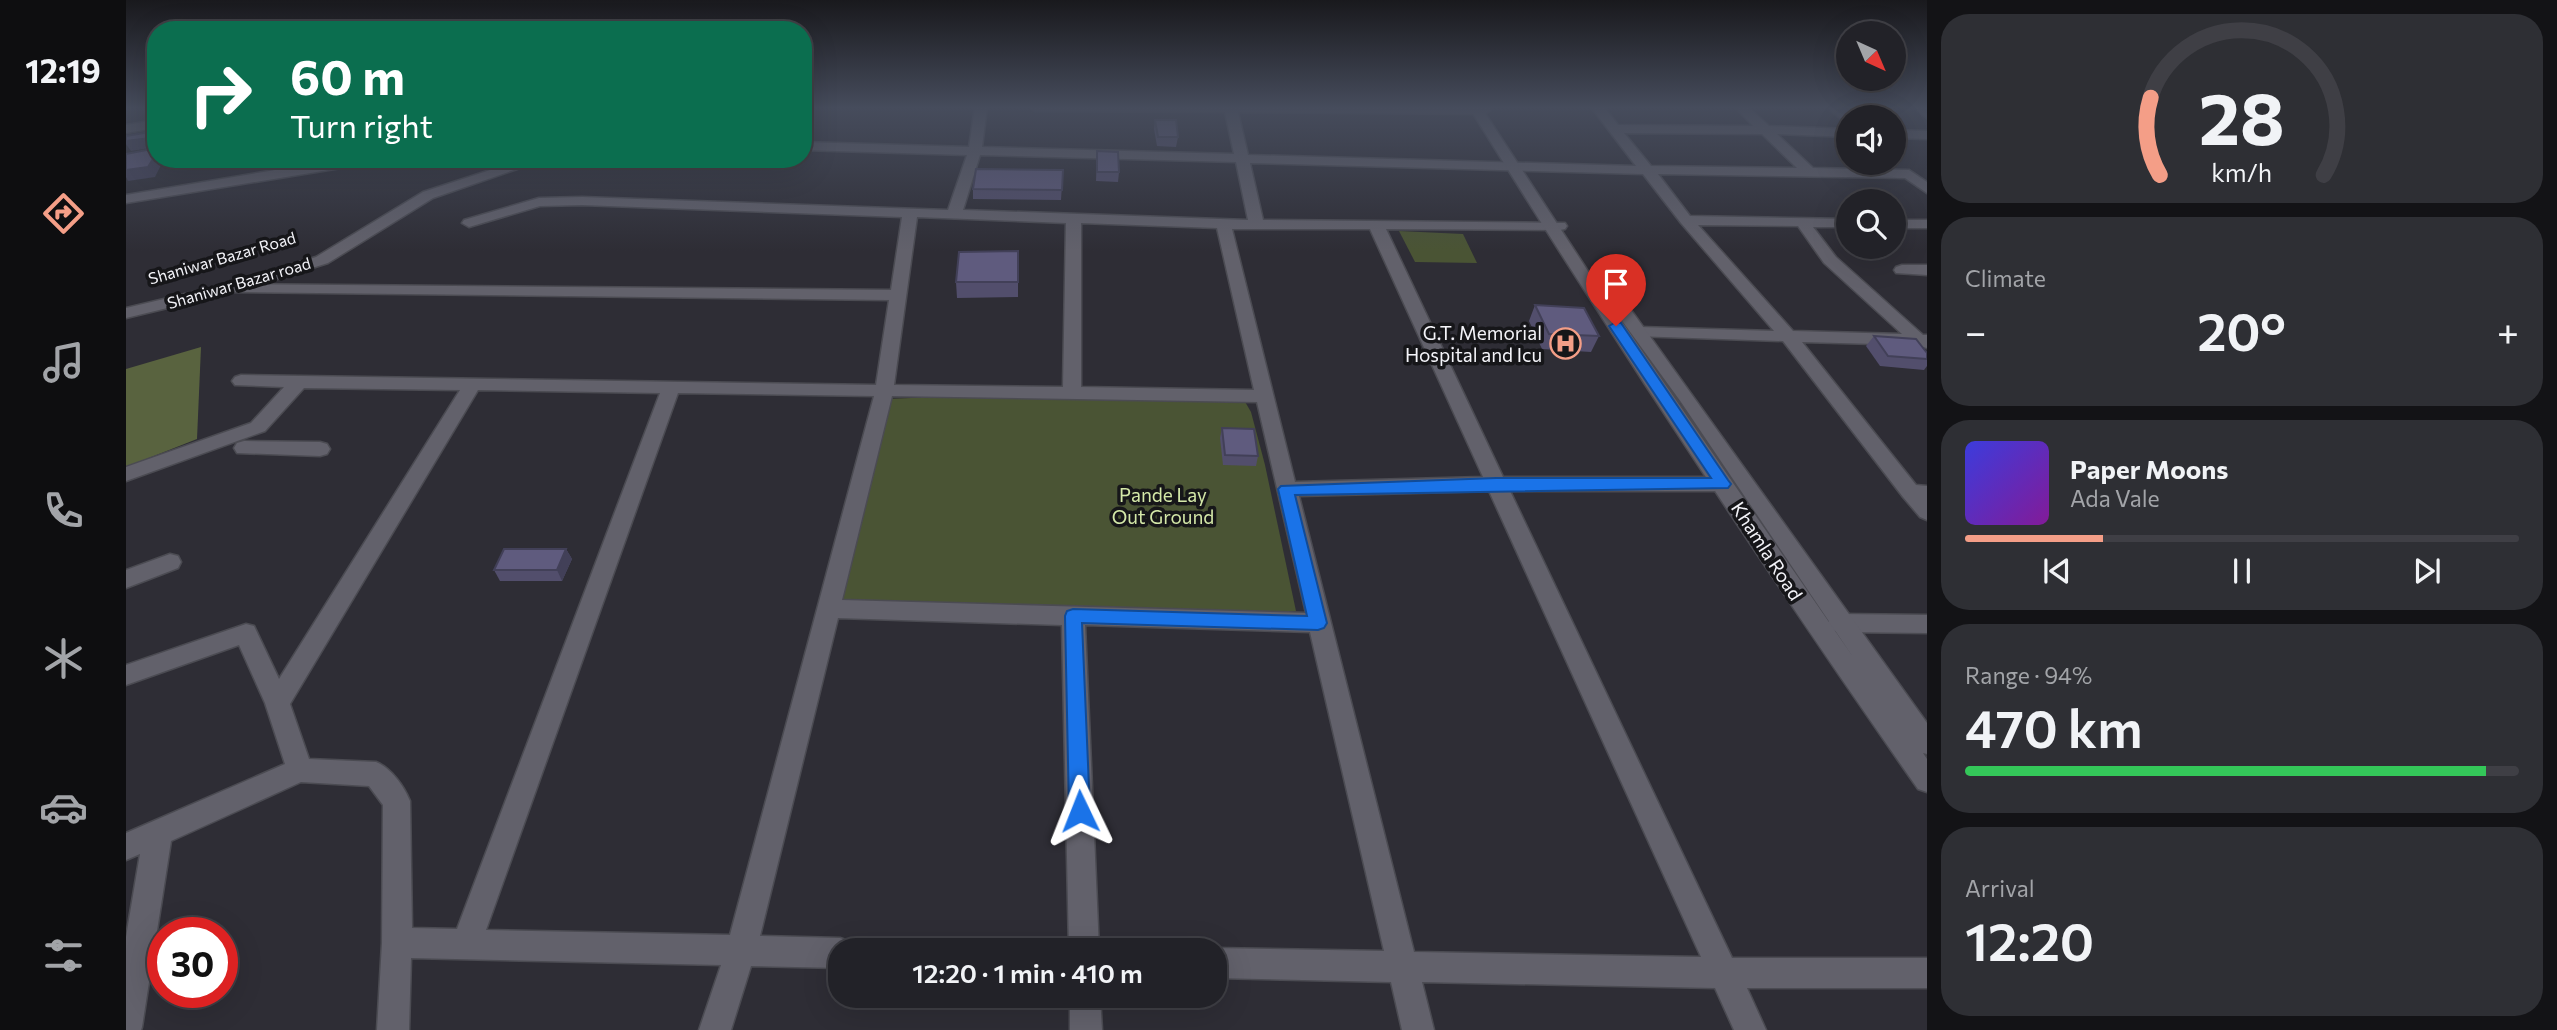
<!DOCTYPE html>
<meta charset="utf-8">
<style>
:root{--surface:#222228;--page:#2e2f34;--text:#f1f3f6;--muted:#a2a4a8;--line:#3f3f45;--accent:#f49e87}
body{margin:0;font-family:Commissioner,sans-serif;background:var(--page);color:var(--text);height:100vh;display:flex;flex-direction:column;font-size:26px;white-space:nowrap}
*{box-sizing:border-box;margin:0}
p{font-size:23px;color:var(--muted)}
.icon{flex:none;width:38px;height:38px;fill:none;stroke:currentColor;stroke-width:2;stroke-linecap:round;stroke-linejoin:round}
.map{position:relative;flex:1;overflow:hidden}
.panel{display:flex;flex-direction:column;gap:14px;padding:14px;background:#131316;width:630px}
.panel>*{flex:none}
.guide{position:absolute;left:21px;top:21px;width:665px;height:147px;border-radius:28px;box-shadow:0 7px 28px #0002,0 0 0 2px var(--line);background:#0b6e4f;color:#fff;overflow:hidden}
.needle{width:46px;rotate:136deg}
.buttons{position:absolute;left:1710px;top:21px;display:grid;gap:14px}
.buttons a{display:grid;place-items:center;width:70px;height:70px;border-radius:50%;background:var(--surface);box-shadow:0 7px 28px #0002,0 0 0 2px var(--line);font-size:35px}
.speed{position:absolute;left:21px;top:917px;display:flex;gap:14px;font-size:35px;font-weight:700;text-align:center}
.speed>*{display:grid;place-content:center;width:91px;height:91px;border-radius:50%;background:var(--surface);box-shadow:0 7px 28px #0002,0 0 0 2px var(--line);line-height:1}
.speed .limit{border:10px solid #d22;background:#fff;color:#111}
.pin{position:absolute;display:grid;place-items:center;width:60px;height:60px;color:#fff;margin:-72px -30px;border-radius:50% 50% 50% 0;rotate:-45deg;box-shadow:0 0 7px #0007}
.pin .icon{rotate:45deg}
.me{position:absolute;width:77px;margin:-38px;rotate:358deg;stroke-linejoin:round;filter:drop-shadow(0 0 5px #0008)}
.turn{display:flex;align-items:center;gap:24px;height:147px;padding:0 28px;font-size:32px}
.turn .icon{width:91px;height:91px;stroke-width:2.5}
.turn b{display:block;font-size:49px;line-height:60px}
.big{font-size:52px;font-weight:600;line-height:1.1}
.panel .card{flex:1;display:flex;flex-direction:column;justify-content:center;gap:10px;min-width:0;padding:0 24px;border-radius:28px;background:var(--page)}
.panel .dial{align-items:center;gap:0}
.dial svg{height:182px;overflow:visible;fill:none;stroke:var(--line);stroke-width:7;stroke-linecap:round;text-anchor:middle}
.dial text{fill:var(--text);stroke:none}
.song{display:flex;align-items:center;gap:21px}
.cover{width:84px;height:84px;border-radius:10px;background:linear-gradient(135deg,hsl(240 70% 55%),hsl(290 70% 35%))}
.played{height:7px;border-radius:4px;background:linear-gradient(90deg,var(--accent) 25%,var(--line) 25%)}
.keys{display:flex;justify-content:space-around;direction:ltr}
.heat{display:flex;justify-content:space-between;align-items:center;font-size:38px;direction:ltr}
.charge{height:10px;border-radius:5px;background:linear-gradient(90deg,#34c759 94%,var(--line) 0)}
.trip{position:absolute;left:702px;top:938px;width:399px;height:70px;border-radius:28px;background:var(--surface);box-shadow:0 7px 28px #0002,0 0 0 2px var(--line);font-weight:600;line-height:70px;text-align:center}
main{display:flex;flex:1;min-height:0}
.dock{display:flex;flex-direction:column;width:126px;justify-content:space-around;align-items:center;background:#0e0e10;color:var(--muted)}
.dock .icon{width:49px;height:49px}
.dock .on{color:var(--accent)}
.dock b{font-size:32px;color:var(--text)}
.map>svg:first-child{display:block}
.green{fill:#4a5434}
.forest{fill:#59633f}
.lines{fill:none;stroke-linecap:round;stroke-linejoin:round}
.street-casing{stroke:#4b4b52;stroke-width:3}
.secondary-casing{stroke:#4b4b52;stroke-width:3}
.street{fill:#62616b;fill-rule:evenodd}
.secondary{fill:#62616b;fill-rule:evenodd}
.wall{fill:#524e6c}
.shaded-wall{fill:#424058}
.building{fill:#5f5b7e;stroke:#424058;stroke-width:2}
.route{fill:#1a73e8;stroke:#114b97;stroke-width:2}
.labels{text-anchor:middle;stroke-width:7;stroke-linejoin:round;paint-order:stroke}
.far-street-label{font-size:16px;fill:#f4f4f9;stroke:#161619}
.poi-label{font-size:19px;fill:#f4f4f9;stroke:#161619;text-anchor:end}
.park-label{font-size:19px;fill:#d4e8a8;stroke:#161619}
.street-label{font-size:19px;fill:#f4f4f9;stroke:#161619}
</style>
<main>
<nav class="dock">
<b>12:19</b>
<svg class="icon on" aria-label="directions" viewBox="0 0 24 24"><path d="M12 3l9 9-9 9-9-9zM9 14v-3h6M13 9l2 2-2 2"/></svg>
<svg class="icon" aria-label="music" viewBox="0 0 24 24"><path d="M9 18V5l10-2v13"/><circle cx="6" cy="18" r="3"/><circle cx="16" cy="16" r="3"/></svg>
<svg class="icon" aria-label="phone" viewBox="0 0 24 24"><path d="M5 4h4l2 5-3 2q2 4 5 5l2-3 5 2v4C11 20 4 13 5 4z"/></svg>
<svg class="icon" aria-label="climate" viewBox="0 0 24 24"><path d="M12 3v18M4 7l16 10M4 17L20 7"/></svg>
<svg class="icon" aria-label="car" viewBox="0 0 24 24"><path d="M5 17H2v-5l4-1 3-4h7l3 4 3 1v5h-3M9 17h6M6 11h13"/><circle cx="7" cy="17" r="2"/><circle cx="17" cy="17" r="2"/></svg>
<svg class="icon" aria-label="filters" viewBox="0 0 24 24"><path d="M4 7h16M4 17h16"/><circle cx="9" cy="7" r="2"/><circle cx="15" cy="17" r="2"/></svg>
</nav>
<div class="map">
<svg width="1801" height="1030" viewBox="0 0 1801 1030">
<rect width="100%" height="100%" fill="#2e2d35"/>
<g class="green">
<polygon points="1273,231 1337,234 1351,263 1289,262"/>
<polygon points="808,397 1118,400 1125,412 1139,465 1170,611 1062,613 713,603 762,399"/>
</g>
<polygon class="forest" points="75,347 71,439 0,467 0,369"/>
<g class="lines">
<defs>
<g id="street">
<path d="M849 107H861L856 147 1108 154 1099 112 909 111 903 107H1363L1365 110 1359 114 1112 112 1122 155 1510 166 1465 107H1478L1492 125 1627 126 1609 107H1622L1643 126 1722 129V137L1651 134 1687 168 1783 170 1801 182V193L1779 178 1532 174 1564 216 1722 219V227H1687L1710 257 1797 335H1801V348L1788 345 1676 342 1790 485 1801 486V520L1794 517 1777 497 1657 341 1508 336 1505 332 1514 327 1648 331 1555 223 1517 174 1124 163 1137 220 1439 223 1441 226 1439 229 1434 230 1260 229 1377 477H1597L1604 479 1607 484 1604 489 1597 491H1384L1606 958H1801V988H1621L1640 1030H1608L1589 988 1296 982 1308 1030H1276L1265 982 1088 978V950H1082L1088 948 1258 951 1184 632 959 625 973 950H943L936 625 712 618 634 936 714 938 725 942 728 950H714V968L625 966 605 1030H573L595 965 285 958 283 1030H251L256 943 257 805 243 786 175 782 45 841 16 1027 15 1030H0V937L14 854 0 860V833L159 764 139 703 113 645 0 685V665L120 624 128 626 153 679 334 390 178 388 139 431 0 481V467L125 423 158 387 109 385 106 381 109 377 115 375 750 385 763 300 110 292 104 290 102 287 104 284 765 290 776 217 456 205 414 206 343 227 336 223 338 220 413 198 456 197 822 210 841 155 677 150V142L843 147ZM1498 133 1636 134 1671 168 1525 166ZM854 155 1110 162 1122 220 837 210ZM791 217 940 223 937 387 768 385ZM955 223 1091 228 1128 390 955 387ZM1572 225 1672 226 1698 263 1776 334 1667 331ZM1106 229H1244L1357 477 1169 482ZM352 390 534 393 331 929 286 928 284 801C278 786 265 768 250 762L183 759 164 704ZM552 393 748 396 604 935 360 930ZM766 396 1131 402 1180 613 716 600ZM1363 491 1575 957 1288 952 1173 496Z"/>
<polygon points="1700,107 1714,107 1726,117 1722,117 1722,124"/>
<polygon points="1787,107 1801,107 1801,118"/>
<polygon points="30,120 30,128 0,133 0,125"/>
<polygon points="1768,130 1801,131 1801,139 1768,138"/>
<polygon points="215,159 229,159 226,166 221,167 0,203 0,195"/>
<rect x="1768" y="220" width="33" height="8"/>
<polygon points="1776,265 1801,265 1801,275 1770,273 1768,270 1770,267"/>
<polygon points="118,441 194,442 201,444 204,449 201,454 194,456 111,453 108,448 111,443"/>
<polygon points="44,554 52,556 55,562 52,568 0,588 0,570"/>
<polygon points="1714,614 1801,615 1801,633 1714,632 1706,630 1702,623 1706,616"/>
<polygon points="944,996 974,996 976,1030 944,1030"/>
</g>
<g id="secondary">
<path d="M1343 107H1355L1471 285 1479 280 1485 282 1801 723V754L1797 753 1801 759V792L1792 789C1636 566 1486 338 1343 107ZM1481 300 1555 402 1727 657Z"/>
<polygon points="398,159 420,159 307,198 202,263 116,290 0,318 0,308 105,283 190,257 297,192"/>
</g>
</defs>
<use href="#street" class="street-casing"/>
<use href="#secondary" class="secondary-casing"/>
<use href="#street" class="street"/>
<use href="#secondary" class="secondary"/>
</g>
<g class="wall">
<polygon points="1029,120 1052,137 1050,147 1031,146 1028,129"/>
<polygon points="971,151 993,172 992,182 970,181"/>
<polygon points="937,170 935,200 847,199 847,189"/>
<polygon points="892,251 892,297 831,298 830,282"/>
<polygon points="1409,305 1473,336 1465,352 1416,349 1403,321"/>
<polygon points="1748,336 1801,353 1801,366 1798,370 1754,366 1740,346"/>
<polygon points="1096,428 1132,456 1130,466 1097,465 1094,438"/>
<polygon points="440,549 446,559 436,581 374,581 368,570"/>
</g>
<g class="shaded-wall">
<polygon points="23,138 30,147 5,151 0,144 0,141"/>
<polygon points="30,154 30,159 38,159 29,177 2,181 0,177 0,170"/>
<polygon points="440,549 446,559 436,581 431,570"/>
</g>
<g class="building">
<polygon points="1029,120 1050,120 1052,137 1032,137"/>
<polygon points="30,131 30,154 22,167 0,170 0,154 26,149 26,141 23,138 0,141 0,136"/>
<polygon points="971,151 992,152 993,172 971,172"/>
<polygon points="850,169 937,170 936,190 847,189"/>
<polygon points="892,251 892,282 830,282 833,252"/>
<polygon points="1409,305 1458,308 1473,336 1423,334"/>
<polygon points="1748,336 1790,339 1801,353 1801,359 1762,356"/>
<polygon points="1096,428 1128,429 1132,456 1099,455"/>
<polygon points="378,549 440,549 431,570 368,570"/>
</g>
<linearGradient id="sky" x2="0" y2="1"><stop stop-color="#19191d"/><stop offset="0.43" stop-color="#464c5c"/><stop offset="1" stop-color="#464c5c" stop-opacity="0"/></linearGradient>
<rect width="1801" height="251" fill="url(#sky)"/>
<polygon class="route" points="1490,322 1495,323 1602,480 1605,484 1602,488 1169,495 1201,623 1198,628 1192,630 956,623 964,811 961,818 954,821 946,818 943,811 939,616 941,611 947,609 1181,616 1152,489 1155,486 1370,478 1585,478 1483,326"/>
<defs>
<symbol id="hospital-ring" viewBox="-11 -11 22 22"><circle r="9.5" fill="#161619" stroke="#f49e87" stroke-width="1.5"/><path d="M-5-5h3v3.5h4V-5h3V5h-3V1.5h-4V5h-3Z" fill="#f49e87"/></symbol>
</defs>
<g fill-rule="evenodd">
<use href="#hospital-ring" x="1422" y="326" width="35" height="35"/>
</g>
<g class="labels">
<g class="far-street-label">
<text transform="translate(96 258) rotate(-16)" y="6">Shaniwar Bazar Road</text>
<text transform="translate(113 283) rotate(-16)" y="6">Shaniwar Bazar road</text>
</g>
<g class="poi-label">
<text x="1416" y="340">G.T. Memorial<tspan x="1416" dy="22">Hospital and Icu</tspan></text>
</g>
<g class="park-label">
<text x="1037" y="502">Pande Lay<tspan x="1037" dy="22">Out Ground</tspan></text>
</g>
<g class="street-label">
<text transform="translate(1641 551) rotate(57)" y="7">Khamla Road</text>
</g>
</g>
</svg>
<div class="buttons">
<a><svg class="needle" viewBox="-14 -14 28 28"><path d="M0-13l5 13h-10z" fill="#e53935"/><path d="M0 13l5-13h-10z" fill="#a2a4a8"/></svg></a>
<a><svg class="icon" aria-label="sound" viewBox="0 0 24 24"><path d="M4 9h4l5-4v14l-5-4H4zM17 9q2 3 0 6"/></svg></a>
<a><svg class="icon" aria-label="search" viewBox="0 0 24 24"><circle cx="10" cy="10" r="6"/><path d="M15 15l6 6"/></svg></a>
</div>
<div class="speed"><div class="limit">30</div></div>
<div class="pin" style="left:1490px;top:326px;background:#d93025"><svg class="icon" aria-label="arrive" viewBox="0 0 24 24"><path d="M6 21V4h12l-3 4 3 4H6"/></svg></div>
<svg class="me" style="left:954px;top:811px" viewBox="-20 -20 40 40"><path d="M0-17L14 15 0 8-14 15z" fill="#1a73e8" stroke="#fff" stroke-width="4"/></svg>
<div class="trip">12:20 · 1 min · 410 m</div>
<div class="guide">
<div class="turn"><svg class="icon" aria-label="right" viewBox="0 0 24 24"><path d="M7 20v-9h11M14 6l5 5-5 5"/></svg><div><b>60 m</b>Turn right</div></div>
</div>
</div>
<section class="panel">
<div class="card dial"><svg viewBox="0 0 100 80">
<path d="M14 69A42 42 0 1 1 86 69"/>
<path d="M14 69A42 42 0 0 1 10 35" stroke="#f49e87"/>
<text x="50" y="56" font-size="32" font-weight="700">28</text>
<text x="50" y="72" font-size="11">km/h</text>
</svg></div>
<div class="card"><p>Climate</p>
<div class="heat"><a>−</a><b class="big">20°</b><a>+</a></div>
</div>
<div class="card">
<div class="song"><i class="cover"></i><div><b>Paper Moons</b><p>Ada Vale</p></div></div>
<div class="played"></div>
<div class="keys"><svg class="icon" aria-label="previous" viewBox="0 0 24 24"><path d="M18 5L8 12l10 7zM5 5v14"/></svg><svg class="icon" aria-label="pause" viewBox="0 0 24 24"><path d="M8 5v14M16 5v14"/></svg><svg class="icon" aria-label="next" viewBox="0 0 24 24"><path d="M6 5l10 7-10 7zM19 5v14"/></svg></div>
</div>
<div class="card"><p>Range · 94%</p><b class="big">470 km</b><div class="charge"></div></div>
<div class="card"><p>Arrival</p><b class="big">12:20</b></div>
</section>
</main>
